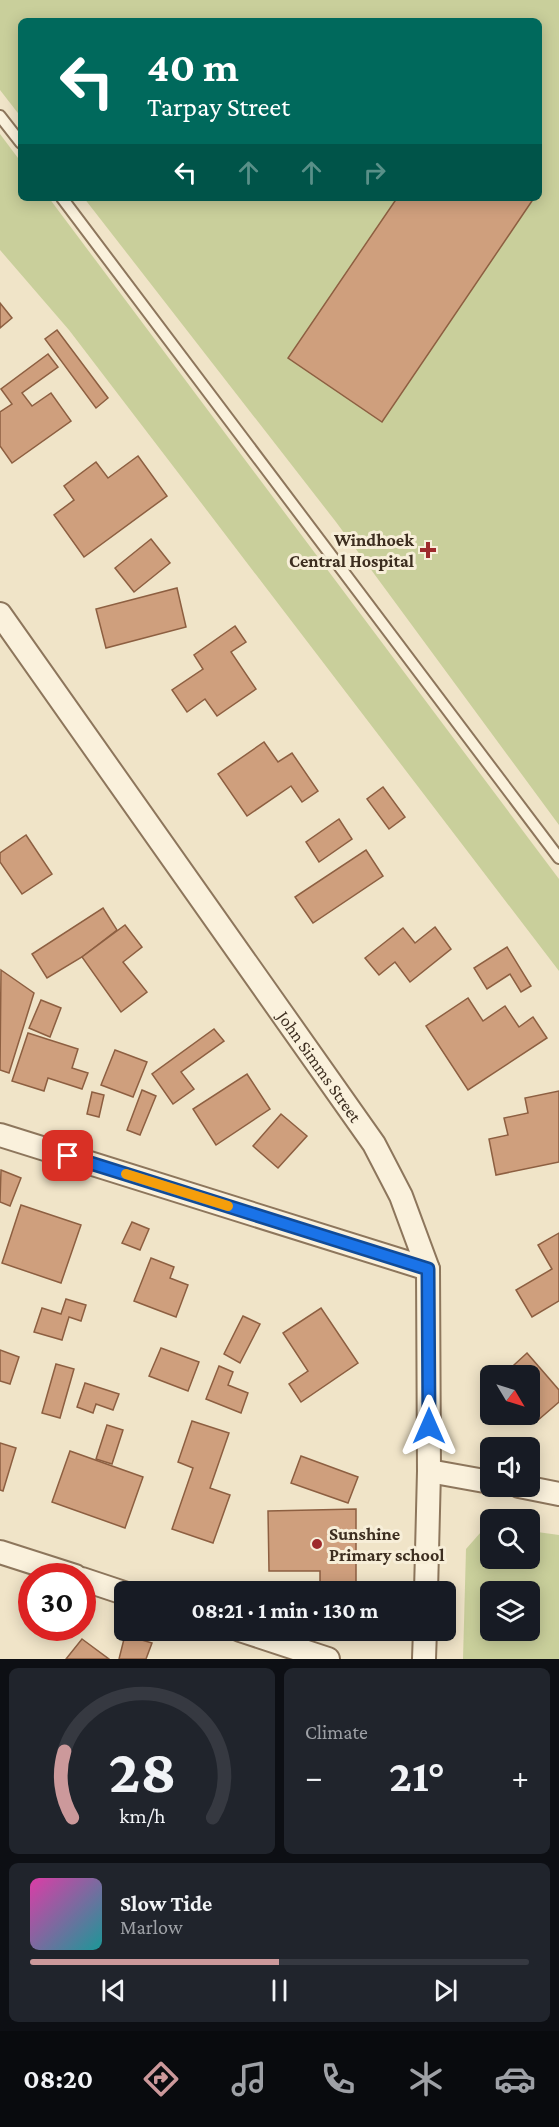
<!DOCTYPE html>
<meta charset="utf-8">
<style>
:root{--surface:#171b24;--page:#20242c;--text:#f1f3f6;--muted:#9ea1a6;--line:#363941;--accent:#cc999b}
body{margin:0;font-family:"Crimson Pro",serif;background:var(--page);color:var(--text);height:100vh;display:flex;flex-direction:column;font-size:22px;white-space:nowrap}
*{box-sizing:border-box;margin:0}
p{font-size:20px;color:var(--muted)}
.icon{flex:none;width:33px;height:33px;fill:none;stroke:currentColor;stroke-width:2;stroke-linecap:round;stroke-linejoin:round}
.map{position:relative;height:1659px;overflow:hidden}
.side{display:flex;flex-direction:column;gap:9px;padding:9px;background:#0d0f14;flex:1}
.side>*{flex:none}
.hud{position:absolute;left:18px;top:18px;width:524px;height:183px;border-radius:9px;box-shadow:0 3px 15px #0003;background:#00695c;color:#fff;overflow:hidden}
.needle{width:39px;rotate:128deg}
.fabs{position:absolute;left:480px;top:1365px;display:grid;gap:12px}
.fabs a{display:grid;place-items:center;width:60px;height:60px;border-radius:9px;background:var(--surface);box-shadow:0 3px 15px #0003;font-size:30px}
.speed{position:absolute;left:18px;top:1563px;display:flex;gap:12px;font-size:30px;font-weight:700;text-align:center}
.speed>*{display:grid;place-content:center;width:78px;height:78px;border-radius:50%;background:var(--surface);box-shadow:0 3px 15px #0003;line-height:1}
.speed .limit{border:9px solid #d22;background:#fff;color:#111}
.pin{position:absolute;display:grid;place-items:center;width:51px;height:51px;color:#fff;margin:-26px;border-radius:12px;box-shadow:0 3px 9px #0006}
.me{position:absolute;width:66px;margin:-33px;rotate:0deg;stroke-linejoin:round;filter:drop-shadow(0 0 4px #0008)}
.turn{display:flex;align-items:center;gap:21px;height:126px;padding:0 30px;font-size:27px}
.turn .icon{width:78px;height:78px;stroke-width:2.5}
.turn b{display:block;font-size:42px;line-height:51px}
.lanes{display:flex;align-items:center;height:57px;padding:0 30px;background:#0003;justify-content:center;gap:30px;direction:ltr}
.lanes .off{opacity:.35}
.big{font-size:45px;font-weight:700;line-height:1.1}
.side .tile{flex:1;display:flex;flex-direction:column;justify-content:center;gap:9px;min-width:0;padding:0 21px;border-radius:9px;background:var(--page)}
.side .dial{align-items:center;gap:0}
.dial svg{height:156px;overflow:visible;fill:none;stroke:var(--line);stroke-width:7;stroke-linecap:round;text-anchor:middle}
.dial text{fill:var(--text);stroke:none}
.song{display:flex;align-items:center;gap:18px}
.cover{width:72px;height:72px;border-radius:9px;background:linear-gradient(135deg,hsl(320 70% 55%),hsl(180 70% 35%))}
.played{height:6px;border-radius:3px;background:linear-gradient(90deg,var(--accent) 50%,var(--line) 50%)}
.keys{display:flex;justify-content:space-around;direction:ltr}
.heat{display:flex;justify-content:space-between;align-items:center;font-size:33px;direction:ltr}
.side .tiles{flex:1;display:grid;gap:9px;grid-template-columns:1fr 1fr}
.tile:last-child{grid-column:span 2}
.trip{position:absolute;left:114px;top:1581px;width:342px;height:60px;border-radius:9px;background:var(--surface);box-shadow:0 3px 15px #0003;font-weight:700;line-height:60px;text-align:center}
.tab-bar{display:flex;height:96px;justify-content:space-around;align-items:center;background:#090b0e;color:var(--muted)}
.tab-bar .icon{width:42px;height:42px}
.tab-bar .on{color:var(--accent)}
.tab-bar b{font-size:27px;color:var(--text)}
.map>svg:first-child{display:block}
.green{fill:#c9cf9b;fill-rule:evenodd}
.building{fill:#cf9f7d;stroke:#8d5f41;stroke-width:1.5}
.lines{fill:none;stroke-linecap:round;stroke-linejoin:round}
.service-casing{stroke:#8d765c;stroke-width:14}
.minor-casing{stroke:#8d765c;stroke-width:26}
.service{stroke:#faf1dc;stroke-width:10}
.minor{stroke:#faf1dc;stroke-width:22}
.route-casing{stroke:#114b97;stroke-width:15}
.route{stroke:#1a73e8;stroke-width:10}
.slow{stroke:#f59e0b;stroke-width:10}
.poi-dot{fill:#9e2a2b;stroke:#f7eed8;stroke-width:2}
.labels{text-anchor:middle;stroke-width:6;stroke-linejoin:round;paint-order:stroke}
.poi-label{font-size:18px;font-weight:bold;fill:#3d2e20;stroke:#f7eed8;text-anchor:end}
.street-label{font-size:18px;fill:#3d2e20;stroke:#f7eed8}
</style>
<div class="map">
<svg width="559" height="1659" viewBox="0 0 559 1659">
<rect width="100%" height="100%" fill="#f0e4c8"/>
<g class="green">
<polygon points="0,0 559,0 559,825 336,522 84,198 538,198 538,21 21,21 21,117 0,90"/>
<polygon points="0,134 21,162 21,198 49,198 559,879 559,971 69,330 0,250"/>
<path d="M488 1524 490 1525V1558H530V1531L559 1535V1659H463L466 1549ZM490 1592H530V1630H490Z"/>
</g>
<g class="building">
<polygon points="397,198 534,198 382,422 288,358"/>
<polygon points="0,303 12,318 0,328"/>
<polygon points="57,330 108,398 96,408 45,339"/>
<polygon points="48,354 58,367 22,393 32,406 51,393 71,421 12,463 0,446 0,412 12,404 1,389"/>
<polygon points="138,456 167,496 84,557 54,515 74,500 64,486 96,462 108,478"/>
<polygon points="151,539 170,563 134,592 115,568"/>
<polygon points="177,588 186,627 106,648 96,609"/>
<polygon points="235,626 246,642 231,652 256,689 217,716 205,699 187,712 172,690 203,669 194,655"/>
<polygon points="264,742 278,762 292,753 318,791 302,802 291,786 247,816 218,774"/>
<polygon points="383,787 405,817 389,829 367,799"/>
<polygon points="339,819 352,839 319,862 306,842"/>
<polygon points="26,835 52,874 22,894 0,862 0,853"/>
<polygon points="366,850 383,876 313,923 295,897"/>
<polygon points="103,908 117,930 82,957 47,978 32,954"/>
<polygon points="125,925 142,947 123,962 147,992 121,1012 82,957"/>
<polygon points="435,927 451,949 410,982 395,962 379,975 365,958 403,928 415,943"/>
<polygon points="507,947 531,986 521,992 510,974 487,989 474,968"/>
<polygon points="1,970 34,993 9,1073 0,1070"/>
<polygon points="468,998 483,1021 505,1006 519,1027 533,1017 547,1038 468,1090 426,1026"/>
<polygon points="41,1000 61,1008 50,1037 29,1028"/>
<polygon points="214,1029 224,1041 181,1072 194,1089 173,1104 152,1074"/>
<polygon points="28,1033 78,1049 72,1068 88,1073 82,1089 48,1078 44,1091 12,1081"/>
<polygon points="115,1050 147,1062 133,1097 101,1085"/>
<polygon points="247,1074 270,1109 216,1145 193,1109"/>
<polygon points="142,1090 156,1096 140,1135 127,1130"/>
<polygon points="559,1091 559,1162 496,1175 489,1139 508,1135 504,1118 528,1113 525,1098"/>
<polygon points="92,1092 104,1095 99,1117 87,1114"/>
<polygon points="281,1114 307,1136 278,1168 253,1146"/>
<polygon points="1,1170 21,1178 10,1206 0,1202"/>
<polygon points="21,1205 81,1225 61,1283 2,1263"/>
<polygon points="132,1222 149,1229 140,1250 122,1243"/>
<polygon points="559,1233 559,1301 532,1317 516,1290 552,1269 538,1245"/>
<polygon points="151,1258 174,1267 170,1278 188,1285 176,1317 134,1301"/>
<polygon points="66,1299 86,1305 81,1321 69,1317 62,1340 34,1332 42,1308 61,1314"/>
<polygon points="321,1308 358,1363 301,1402 289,1384 308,1371 283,1333"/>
<polygon points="243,1316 260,1324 240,1363 224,1354"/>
<polygon points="161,1348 199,1362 188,1391 149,1376"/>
<polygon points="0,1350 19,1357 10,1384 0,1381"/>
<polygon points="527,1353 559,1390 559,1402 537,1421 530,1412 530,1376 502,1376"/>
<polygon points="56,1364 74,1369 60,1418 42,1413"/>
<polygon points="219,1366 233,1372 228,1385 248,1393 241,1413 206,1399"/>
<polygon points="85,1383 119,1394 113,1410 96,1404 93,1413 77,1407"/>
<polygon points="192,1421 229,1433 210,1488 230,1495 213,1543 172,1529 193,1468 178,1462"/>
<polygon points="107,1425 123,1430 112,1464 96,1459"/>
<polygon points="0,1443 16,1448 3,1491 0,1490"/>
<polygon points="70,1451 143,1477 125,1528 52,1502"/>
<polygon points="301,1456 358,1477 348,1503 291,1483"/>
<polygon points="356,1509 356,1592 320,1592 320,1571 269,1571 268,1511"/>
<polygon points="125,1635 152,1643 146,1659 119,1659"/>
<polygon points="82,1639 109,1659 66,1659"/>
</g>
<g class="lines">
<defs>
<g id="service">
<polyline points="0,116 21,143"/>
<polyline points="62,198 559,858"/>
</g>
<g id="minor">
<path id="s1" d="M0 614 374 1144 401 1196 428 1269 429 1471 426 1592"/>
<polyline points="0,1135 428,1269"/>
<polyline points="429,1471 490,1482"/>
<polyline points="519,1486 559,1494"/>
<polyline points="0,1552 75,1576"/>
<polyline points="82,1579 124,1593"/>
<polyline points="240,1630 328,1659"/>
<polyline points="424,1659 425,1630"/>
</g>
</defs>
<use href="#service" class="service-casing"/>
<use href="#minor" class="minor-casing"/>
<use href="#service" class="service"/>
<use href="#minor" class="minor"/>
</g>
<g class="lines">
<defs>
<polyline id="route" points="68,1156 428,1269 429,1426"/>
</defs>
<use href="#route" class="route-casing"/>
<use href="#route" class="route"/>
<polyline class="slow" points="126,1174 228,1206"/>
</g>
<g class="poi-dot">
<path d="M425 541h6v6h6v6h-6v6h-6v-6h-6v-6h6z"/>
<circle cx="317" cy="1544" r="6"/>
</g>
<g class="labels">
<g class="poi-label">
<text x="414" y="546">Windhoek<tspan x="414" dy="21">Central Hospital</tspan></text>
<text x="329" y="1540" text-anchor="start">Sunshine<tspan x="329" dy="21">Primary school</tspan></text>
</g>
<g class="street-label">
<text dy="6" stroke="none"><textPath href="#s1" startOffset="554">John Simms Street</textPath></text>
</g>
</g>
</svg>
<div class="fabs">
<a><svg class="needle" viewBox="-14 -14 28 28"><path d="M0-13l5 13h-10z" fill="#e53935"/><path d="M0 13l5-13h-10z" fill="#9ea1a6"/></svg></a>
<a><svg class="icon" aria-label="sound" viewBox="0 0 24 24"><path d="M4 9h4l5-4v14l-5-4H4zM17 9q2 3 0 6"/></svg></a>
<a><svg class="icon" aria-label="search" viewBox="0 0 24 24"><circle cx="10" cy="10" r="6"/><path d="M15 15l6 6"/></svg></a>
<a><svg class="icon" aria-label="layers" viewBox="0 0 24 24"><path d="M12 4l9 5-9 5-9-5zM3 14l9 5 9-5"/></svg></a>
</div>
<div class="speed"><div class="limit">30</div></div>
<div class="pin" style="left:68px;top:1156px;background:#d93025"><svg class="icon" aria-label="arrive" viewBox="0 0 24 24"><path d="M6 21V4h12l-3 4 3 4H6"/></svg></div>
<svg class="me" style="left:429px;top:1426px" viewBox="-20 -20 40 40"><path d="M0-17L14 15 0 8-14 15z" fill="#1a73e8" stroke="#fff" stroke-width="4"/></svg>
<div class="trip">08:21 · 1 min · 130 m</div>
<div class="hud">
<div class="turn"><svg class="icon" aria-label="left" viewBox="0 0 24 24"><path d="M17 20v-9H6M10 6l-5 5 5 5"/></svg><div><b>40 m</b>Tarpay Street</div></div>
<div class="lanes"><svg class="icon" aria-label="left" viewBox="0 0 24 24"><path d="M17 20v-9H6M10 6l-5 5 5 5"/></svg><svg class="icon off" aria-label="ahead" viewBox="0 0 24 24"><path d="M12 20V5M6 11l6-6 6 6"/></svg><svg class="icon off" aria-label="ahead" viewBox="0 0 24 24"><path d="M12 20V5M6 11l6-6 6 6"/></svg><svg class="icon off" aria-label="right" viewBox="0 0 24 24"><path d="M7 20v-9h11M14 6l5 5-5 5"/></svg></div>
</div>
</div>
<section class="side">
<div class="tiles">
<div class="tile dial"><svg viewBox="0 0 100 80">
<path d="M14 69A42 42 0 1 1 86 69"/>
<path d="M14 69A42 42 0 0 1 10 35" stroke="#cc999b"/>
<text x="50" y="56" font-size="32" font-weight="700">28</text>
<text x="50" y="72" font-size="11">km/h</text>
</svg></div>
<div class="tile"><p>Climate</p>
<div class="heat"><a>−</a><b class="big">21°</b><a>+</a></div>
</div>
<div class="tile">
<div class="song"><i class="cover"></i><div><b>Slow Tide</b><p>Marlow</p></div></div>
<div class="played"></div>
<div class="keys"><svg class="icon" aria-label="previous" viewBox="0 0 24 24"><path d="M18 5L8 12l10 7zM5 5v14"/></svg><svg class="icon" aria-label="pause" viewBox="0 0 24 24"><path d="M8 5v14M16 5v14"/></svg><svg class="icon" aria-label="next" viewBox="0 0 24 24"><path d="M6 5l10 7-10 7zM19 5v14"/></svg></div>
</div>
</div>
</section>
<nav class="tab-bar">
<b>08:20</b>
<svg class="icon on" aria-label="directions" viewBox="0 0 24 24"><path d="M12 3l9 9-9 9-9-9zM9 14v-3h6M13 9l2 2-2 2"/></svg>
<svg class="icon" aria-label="music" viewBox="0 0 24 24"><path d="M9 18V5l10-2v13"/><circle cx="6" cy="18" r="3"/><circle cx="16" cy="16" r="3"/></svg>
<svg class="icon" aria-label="phone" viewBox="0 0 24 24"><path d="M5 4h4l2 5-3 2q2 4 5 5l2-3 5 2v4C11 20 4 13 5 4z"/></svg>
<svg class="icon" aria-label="climate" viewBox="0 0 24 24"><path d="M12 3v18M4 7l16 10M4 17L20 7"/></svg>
<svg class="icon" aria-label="car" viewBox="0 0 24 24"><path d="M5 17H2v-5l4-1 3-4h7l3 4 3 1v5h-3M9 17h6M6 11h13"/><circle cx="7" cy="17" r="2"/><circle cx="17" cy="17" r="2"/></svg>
</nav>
